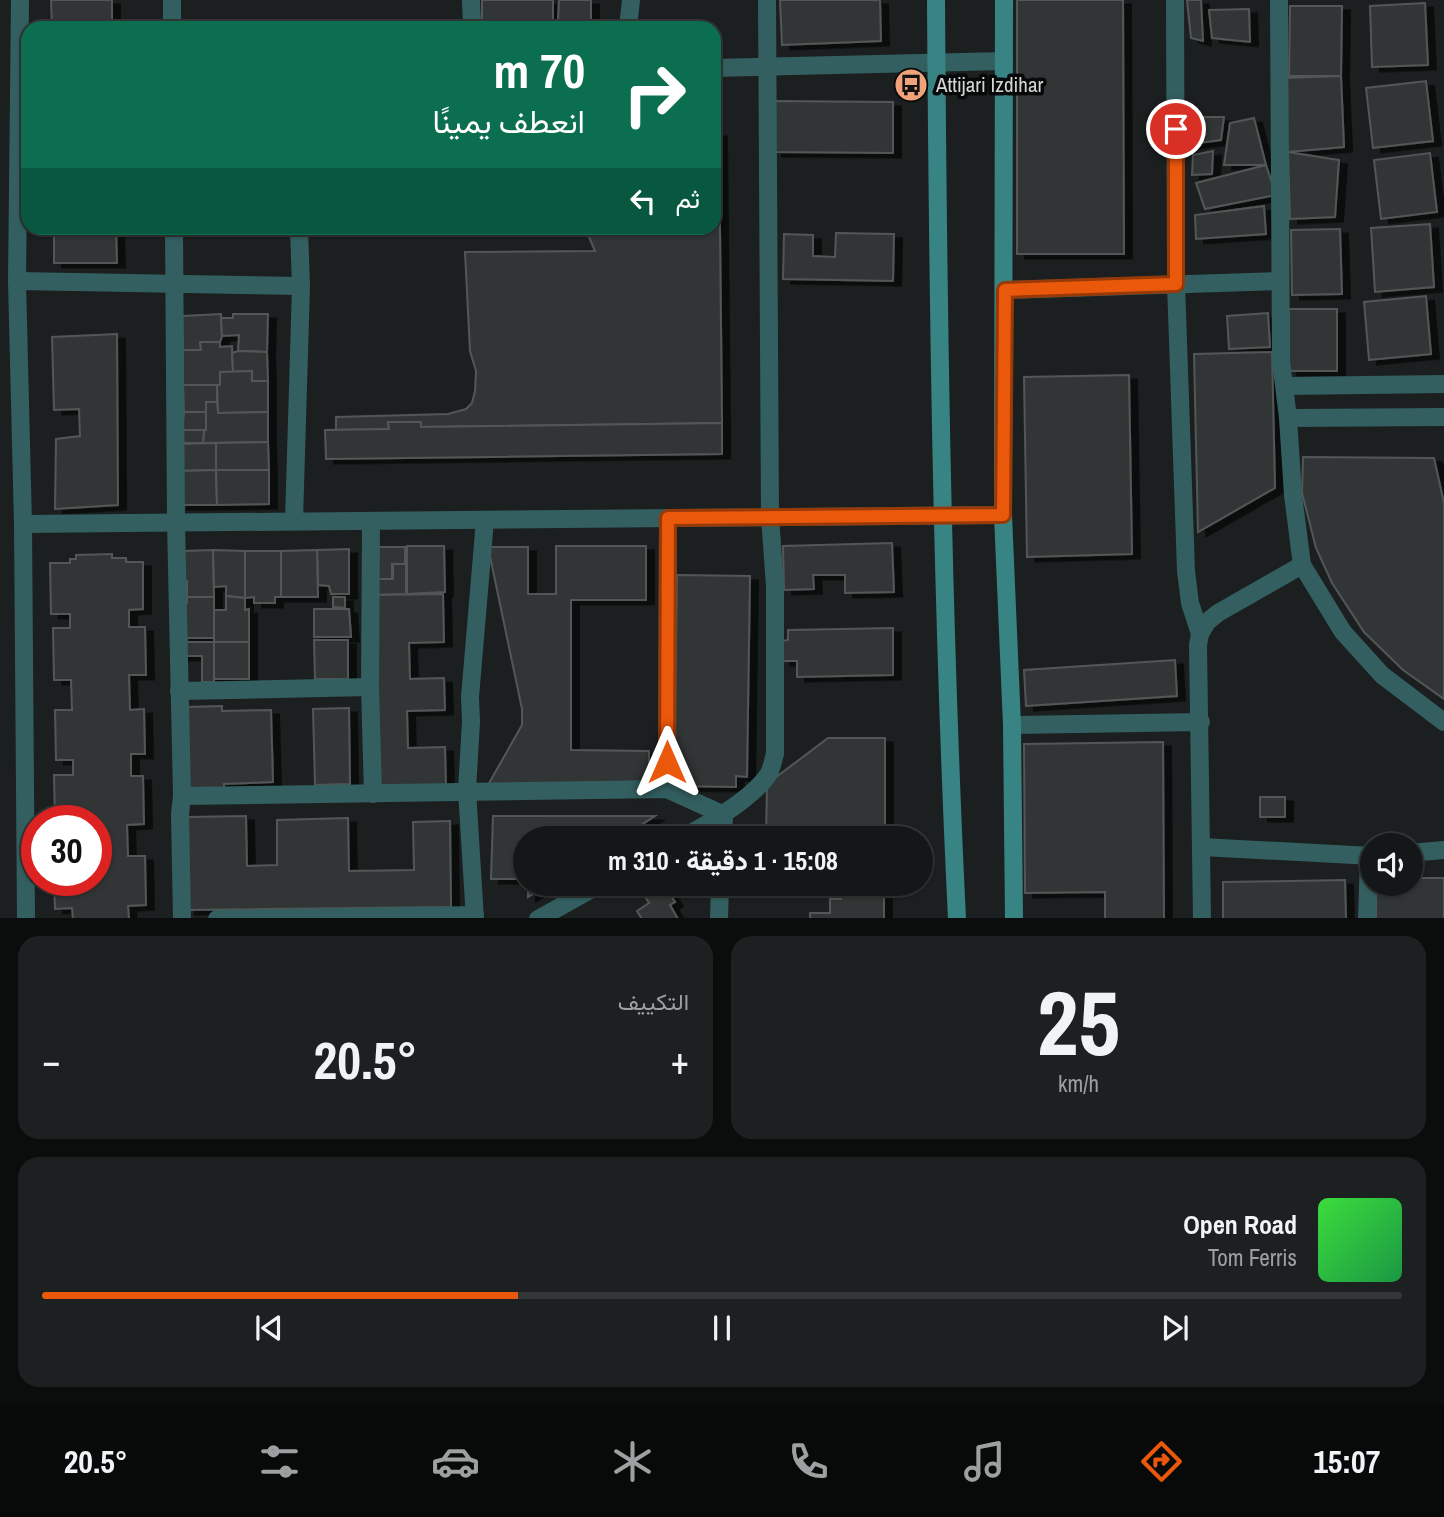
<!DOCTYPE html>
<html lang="ar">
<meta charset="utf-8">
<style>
:root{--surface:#141717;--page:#1d2020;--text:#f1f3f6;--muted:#9d9fa1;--line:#333636;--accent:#ea580c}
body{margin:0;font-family:"Archivo Narrow",Vazirmatn,sans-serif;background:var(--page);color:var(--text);direction:rtl;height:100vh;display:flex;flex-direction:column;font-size:26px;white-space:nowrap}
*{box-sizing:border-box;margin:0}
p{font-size:23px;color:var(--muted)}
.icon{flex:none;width:38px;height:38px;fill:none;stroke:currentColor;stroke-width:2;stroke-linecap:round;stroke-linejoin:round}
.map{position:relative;height:918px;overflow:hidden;direction:ltr}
.sheet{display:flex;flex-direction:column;gap:18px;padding:18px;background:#0b0d0d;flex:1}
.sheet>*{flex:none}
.banner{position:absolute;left:21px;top:21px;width:700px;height:214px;border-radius:21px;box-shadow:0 2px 5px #0004,0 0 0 2px var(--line);direction:rtl;background:#0b6e4f;color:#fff;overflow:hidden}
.fabs{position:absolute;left:1360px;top:833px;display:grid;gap:14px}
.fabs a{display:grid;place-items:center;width:63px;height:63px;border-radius:50%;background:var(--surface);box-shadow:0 2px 5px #0004,0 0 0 2px var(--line);font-size:35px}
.speed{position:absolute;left:21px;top:805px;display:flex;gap:14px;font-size:35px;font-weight:700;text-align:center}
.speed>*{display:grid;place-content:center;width:91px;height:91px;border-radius:50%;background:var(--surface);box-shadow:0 2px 5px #0004,0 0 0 2px var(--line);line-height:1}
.speed .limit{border:10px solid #d22;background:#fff;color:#111}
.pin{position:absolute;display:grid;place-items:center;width:60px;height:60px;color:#fff;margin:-30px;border:4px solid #fff;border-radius:50%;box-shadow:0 2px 7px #0007}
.me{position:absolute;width:77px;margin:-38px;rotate:0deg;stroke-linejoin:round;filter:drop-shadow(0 0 5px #0008)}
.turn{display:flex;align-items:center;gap:24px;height:147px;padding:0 21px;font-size:32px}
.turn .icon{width:91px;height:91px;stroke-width:2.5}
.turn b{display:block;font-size:49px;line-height:60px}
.then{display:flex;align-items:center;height:66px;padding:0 21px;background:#0003;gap:14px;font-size:26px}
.big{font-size:52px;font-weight:800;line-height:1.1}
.sheet .widget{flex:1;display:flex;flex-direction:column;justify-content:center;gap:10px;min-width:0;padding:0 24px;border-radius:21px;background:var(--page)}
.sheet .dial{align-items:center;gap:0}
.dial b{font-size:91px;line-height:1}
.song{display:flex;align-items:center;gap:21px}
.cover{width:84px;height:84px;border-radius:10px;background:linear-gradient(135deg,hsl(120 70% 55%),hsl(140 70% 35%))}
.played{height:7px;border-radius:4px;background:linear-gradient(90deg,var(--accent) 35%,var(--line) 35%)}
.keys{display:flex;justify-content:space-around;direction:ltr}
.heat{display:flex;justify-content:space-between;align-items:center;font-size:38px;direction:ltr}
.sheet .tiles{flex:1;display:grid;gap:18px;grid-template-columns:1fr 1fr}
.widget:last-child{grid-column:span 2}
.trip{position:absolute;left:513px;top:826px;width:420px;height:70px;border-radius:35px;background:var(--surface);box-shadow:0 2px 5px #0004,0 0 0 2px var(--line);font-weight:800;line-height:70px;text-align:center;direction:rtl}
.menu{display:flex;height:112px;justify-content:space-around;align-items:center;background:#080909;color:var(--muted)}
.menu .icon{width:49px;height:49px}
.menu .selected{color:var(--accent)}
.menu b{font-size:32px;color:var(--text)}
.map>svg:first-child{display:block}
.building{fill:#323636;stroke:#525757;stroke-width:2;filter:url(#shadow)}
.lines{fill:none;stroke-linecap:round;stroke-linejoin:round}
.minor{stroke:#335f60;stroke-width:18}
.secondary{stroke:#388485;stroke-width:18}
.route-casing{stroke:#983908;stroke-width:18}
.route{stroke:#ea580c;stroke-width:12}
.labels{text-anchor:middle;stroke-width:7;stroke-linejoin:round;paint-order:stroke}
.poi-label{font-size:21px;fill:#d4d7d7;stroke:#070909;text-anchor:start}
</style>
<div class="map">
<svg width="1444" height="919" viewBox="0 0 1444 919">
<defs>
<filter id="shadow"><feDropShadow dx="8" dy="4.5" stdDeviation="0" flood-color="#0009"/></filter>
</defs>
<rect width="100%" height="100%" fill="#1b1f1f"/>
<g class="building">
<polygon points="51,0 112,0 112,28 77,28 76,24 52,25"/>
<rect x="482" y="0" width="71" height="28"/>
<polygon points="559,0 591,0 591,21 558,20"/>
<polygon points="780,0 880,0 881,41 782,45"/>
<polygon points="1017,0 1123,0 1124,254 1017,254"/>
<polygon points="1187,0 1201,0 1203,41 1191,38"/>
<polygon points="1425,3 1428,65 1372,67 1370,6"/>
<polygon points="1290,6 1342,6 1341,76 1289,76"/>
<polygon points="1249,9 1250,42 1212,38 1209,10"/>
<polygon points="1341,76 1344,147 1288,152 1282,78"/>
<polygon points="1426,81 1433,141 1373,148 1366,88"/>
<polygon points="774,101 893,102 893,153 774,152"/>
<polygon points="1192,117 1224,117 1221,140 1190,144"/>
<polygon points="1254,118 1266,165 1224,165 1230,123"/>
<polygon points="714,132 719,132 722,423 421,427 421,422 388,422 389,429 336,430 336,417 448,414 466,409 472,403 475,391 476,371 470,351 465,252 595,251 589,237 589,228 714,228"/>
<polygon points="1213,151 1212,174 1192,175 1193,155"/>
<polygon points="1288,152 1339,160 1335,217 1290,219"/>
<polygon points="1430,153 1437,212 1381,219 1374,160"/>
<polygon points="1266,165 1276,195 1205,209 1196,183"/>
<polygon points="1264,206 1266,234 1196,239 1195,215"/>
<polygon points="1430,224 1434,287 1375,292 1371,228"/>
<polygon points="54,228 116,228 117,263 54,263"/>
<polygon points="1340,229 1342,294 1292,295 1291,230"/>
<polygon points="836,233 894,234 893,281 783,279 784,234 813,235 813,256 835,257"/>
<polygon points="1426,296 1431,354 1369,360 1364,302"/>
<rect x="1289" y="309" width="48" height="62"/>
<polygon points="1268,313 1270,347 1229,349 1227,316"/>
<polygon points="221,314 222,336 220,342 200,342 201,350 183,350 182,316"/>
<polygon points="233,314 268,314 267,352 238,351 239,335 222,336 221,318 233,318"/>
<polygon points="117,334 118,505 55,509 56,439 80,436 79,409 54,410 52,337"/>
<polygon points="200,342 220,342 220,347 232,346 233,372 220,372 220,385 183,385 183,350 201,350"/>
<polygon points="238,351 267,352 268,381 252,381 252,371 233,372 232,353"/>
<polygon points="1272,352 1275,488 1198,532 1194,354"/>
<polygon points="252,371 252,381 268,381 268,412 218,413 217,385 220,385 220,372"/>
<polygon points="1129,375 1132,554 1027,557 1024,377"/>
<polygon points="183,385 217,385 217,402 206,402 206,412 184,412"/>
<polygon points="206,402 217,402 218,413 268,412 268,442 203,443 204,430 206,430"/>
<polygon points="184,412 206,412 206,430 182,430"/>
<polygon points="388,422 421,422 421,427 722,423 722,454 326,459 325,430 389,429"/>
<polygon points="182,430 204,430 203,443 182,443"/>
<polygon points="268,442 269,470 216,470 216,443"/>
<polygon points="216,443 216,470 179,471 178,444"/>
<polygon points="1303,457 1434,458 1444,503 1444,699 1403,670 1364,632 1332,583 1316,548 1302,493"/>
<polygon points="216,470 217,505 179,505 179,471"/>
<polygon points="216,470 269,470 269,504 217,505"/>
<polygon points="892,543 894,592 845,593 845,575 813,575 814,589 784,590 783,546"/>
<polygon points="407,546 444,546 445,592 407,594"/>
<polygon points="556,546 646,546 646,600 571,600 571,750 649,751 649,785 488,785 522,725 522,709 488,547 528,547 528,594 556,594"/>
<polygon points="377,547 405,547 405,564 392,564 392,579 377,579"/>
<polygon points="349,549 349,594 331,594 329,586 318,585 317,550"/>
<polygon points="213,550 214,597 187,597 187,581 182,581 181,551"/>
<polygon points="213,550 245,551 245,598 226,596 226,586 214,587"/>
<polygon points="317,550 318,597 281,597 281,551"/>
<polygon points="245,551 281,551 281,597 275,597 275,603 254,603 254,597 245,598"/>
<polygon points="112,554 112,558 126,558 126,562 143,562 143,609 129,610 129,627 145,627 146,675 129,675 130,710 144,709 145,754 131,754 131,776 143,776 144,824 127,825 128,856 145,856 146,905 128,906 129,919 73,919 72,908 55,909 54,880 96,880 96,821 55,821 54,775 73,775 73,760 56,760 55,710 72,710 71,680 54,680 53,628 70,628 70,614 51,614 50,563 70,563 70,559 76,559 76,555"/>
<polygon points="393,564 406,564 406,594 375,595 378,579 393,579"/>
<polygon points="677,575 750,576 747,777 736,776 736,787 674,786"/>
<polygon points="443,594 444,642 409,643 410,679 444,678 445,710 407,711 408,748 445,747 446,787 377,789 374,595"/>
<polygon points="226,596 245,598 245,610 249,609 249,642 214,642 214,610 226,610"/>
<polygon points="187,597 214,597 214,638 182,638 182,603 187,603"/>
<polygon points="333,597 345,597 345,608 333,607"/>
<polygon points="314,609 349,609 351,637 314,637"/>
<polygon points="893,628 893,675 797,677 797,661 782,661 782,641 788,640 788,630"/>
<polygon points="314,640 348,640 348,679 315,679"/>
<polygon points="180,642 214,642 214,682 202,682 202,656 180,656"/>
<rect x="214" y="642" width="35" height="37"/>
<polygon points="1175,660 1177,696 1026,706 1024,670"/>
<polygon points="222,706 222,711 271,710 273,782 224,784 224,788 187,790 185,707"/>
<polygon points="349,708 350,784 315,785 313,709"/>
<polygon points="828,738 885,738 885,838 766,838 767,784"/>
<polygon points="1163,742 1164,919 1105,919 1105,892 1025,893 1024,744"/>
<rect x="1260" y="797" width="25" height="20"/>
<polygon points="246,816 247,866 277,865 277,820 348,818 349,871 414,870 413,822 450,821 451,907 187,910 187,817"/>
<polygon points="493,816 655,816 621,838 525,838 525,879 491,879"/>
<polygon points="1410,878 1444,878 1444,919 1376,919 1376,884 1410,884"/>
<polygon points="1345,880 1346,919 1223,919 1223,882"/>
<polygon points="528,884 549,884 528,897"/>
<polygon points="841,884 884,884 884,919 810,919 810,913 830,913 830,899 841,899"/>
<polygon points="665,886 675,902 670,905 678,919 642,919 637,911 649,903 646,898"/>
</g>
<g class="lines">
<g class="minor">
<polyline points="20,0 17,281 23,524 26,919"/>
<polyline points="172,0 172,28"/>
<polyline points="471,0 472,28"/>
<polyline points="1175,0 1176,284 1186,571 1190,603 1200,634"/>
<polyline points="1279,0 1281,361 1288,418 1293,495 1302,565 1343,632 1382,675 1444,722"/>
<polyline points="628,28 631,0"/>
<polyline points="714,68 1004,61"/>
<polyline points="174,228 176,522 182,796 180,814 182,919"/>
<polyline points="17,281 301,286"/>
<polyline points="1005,290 1280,281"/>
<polyline points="1285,386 1444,384"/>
<polyline points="1288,418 1444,417"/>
<polyline points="294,521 301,286 299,228"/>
<polyline points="371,521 370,687 373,794"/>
<polyline points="23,524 1003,515"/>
<polyline points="179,691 370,687"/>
<polyline points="1012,725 1201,722"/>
<polyline points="667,789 668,518"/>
<polyline points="182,796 667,789 724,815 723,838"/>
<path d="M682 838C708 824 751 800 768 775 772 769 773 760 775 754V586L770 517 767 0"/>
<polyline points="1202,847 1372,856"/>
<polyline points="1410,853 1444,850"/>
<polyline points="217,919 475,915"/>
<polyline points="475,919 467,790 471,722 470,697 485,520"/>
<polyline points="538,919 601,884"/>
<polyline points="719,919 720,884"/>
<polyline points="1202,919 1198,645 1200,634 1207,622 1218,613 1302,565"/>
<polyline points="1367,919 1369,856"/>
</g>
<g class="secondary">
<path d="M936 0C938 306 942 612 957 919"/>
<polyline points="1004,0 1003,515 1012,725 1014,919"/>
</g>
</g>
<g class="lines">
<defs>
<polyline id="route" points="667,762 668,518 1003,515 1005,290 1176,284 1176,129"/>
</defs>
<use href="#route" class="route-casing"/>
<use href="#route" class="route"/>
</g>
<defs>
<symbol id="bus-disc" viewBox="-11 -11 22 22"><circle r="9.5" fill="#f0a27a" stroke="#070909"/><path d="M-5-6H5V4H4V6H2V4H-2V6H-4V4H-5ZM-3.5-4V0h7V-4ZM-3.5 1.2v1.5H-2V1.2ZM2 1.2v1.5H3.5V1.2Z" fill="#111"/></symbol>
</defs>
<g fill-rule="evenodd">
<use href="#bus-disc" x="892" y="66" width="38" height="38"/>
</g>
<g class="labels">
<g class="poi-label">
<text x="936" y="92">Attijari Izdihar</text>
</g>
</g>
</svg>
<div class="fabs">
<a><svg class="icon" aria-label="sound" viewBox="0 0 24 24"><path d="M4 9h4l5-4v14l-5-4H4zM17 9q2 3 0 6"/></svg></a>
</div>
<div class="speed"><div class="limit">30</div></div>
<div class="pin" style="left:1176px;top:129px;background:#d93025"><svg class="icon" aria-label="arrive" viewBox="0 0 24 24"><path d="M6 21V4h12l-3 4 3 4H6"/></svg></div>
<svg class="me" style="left:667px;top:762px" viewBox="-20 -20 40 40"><path d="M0-17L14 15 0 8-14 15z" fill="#ea580c" stroke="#fff" stroke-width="4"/></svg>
<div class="trip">15:08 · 1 دقيقة · 310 m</div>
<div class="banner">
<div class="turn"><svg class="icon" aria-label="right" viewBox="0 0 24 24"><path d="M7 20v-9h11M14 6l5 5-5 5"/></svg><div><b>70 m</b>انعطف يمينًا</div></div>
<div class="then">ثم<svg class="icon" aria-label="left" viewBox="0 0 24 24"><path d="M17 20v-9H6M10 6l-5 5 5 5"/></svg></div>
</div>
</div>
<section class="sheet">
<div class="tiles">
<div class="widget dial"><b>25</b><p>km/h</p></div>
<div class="widget"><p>التكييف</p>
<div class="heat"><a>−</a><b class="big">20.5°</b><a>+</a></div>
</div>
<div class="widget">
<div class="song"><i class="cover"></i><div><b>Open Road</b><p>Tom Ferris</p></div></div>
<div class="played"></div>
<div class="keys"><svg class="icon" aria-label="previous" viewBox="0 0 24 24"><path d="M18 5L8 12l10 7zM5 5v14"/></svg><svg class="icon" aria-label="pause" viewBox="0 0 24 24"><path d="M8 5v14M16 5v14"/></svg><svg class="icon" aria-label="next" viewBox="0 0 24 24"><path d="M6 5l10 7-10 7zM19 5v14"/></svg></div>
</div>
</div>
</section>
<nav class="menu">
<b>15:07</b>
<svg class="icon selected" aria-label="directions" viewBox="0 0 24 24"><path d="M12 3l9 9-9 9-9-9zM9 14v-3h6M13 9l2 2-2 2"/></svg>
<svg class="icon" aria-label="music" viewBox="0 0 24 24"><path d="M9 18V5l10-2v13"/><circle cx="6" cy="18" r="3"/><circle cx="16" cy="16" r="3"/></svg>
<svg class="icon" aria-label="phone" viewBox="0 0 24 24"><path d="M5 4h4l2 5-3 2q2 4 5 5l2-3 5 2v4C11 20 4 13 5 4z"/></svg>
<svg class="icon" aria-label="climate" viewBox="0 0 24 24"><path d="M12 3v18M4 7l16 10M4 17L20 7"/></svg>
<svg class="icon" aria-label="car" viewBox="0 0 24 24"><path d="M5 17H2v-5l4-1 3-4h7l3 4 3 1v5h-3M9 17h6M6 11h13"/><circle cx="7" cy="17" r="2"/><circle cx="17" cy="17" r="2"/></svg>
<svg class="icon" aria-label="filters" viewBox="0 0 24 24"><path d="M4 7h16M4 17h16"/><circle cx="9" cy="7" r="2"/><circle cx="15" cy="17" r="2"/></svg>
<b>20.5°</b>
</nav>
